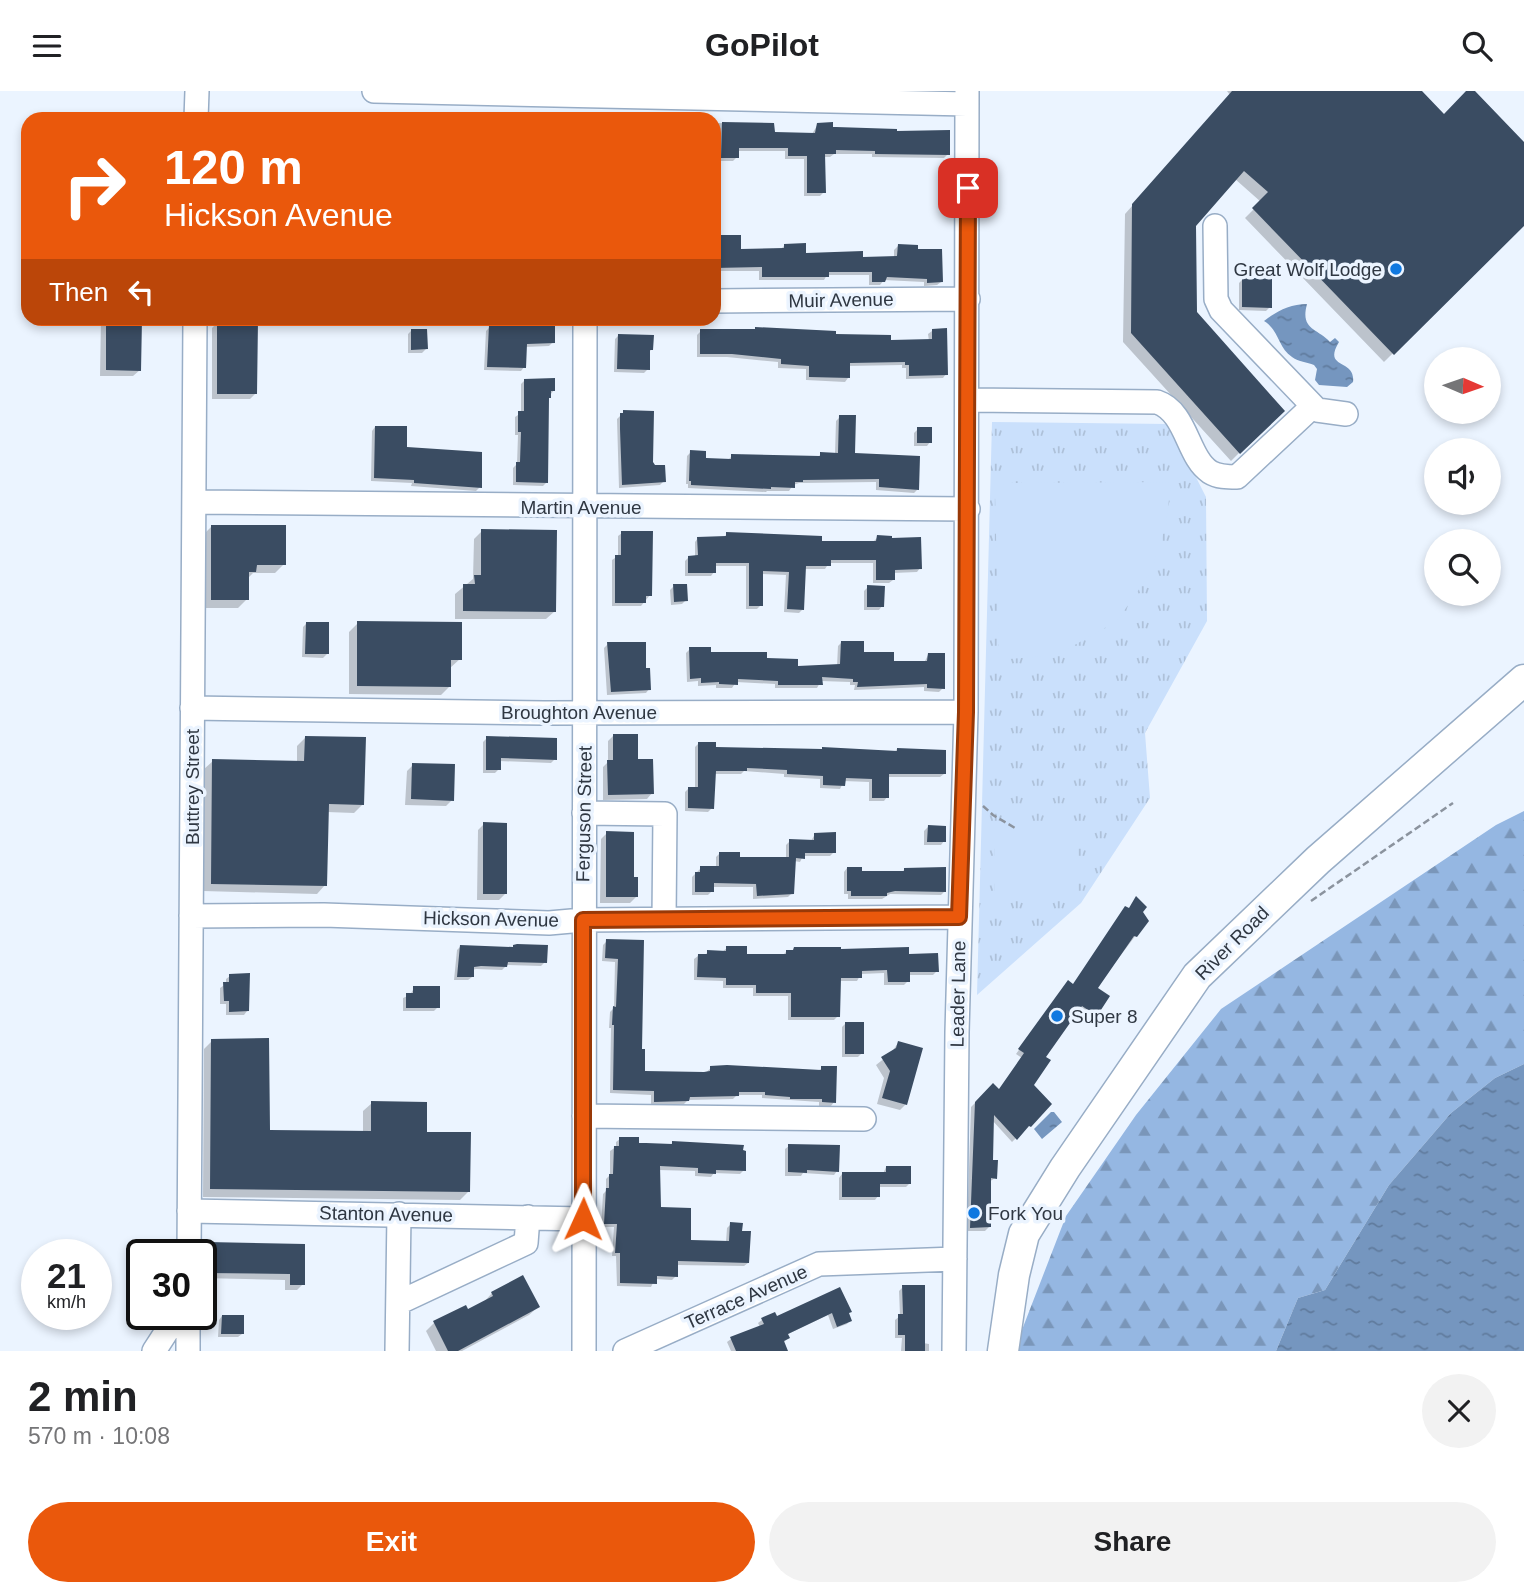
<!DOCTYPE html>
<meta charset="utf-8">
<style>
:root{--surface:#fff;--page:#f2f2f2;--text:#202124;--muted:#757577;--accent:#ea580c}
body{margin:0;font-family:Arial,sans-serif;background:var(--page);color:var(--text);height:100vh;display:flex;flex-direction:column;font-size:26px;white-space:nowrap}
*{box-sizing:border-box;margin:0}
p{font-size:23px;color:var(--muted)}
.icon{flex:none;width:38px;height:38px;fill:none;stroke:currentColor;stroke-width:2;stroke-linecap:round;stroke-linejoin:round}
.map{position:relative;height:1260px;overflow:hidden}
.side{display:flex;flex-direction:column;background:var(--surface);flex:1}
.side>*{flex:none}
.top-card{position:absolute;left:21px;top:21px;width:700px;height:214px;border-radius:21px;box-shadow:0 4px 10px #0003;background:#ea580c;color:#fff;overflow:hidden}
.needle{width:46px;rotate:92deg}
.buttons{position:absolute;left:1424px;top:256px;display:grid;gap:14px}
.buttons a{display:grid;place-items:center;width:77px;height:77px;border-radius:50%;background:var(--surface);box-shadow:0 4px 10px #0003;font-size:35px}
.speed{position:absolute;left:21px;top:1148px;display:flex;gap:14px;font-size:35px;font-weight:700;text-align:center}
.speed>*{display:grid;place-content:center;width:91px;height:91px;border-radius:50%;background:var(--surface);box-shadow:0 4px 10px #0003;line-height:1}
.speed small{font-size:18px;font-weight:400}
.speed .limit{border:4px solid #111;border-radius:10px;background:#fff;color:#111}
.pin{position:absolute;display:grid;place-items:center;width:60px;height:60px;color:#fff;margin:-30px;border-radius:14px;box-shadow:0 4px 10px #0006}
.me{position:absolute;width:77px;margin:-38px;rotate:1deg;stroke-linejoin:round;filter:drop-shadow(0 0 5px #0008)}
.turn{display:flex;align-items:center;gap:24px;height:147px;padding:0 28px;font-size:32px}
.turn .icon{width:91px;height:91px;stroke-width:2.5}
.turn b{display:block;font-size:49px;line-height:60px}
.then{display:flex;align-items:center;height:66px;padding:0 28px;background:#0003;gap:14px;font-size:26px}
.round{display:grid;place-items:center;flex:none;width:74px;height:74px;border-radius:37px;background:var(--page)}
.headline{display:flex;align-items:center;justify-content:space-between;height:119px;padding:0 28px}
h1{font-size:42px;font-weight:600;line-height:52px}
.cta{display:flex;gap:14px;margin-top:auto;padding:14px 28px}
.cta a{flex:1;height:80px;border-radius:42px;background:var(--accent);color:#fff;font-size:28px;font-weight:600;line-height:80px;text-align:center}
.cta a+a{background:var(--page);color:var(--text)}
header{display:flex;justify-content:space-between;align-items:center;height:91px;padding:0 28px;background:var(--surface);font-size:32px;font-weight:600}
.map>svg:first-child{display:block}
.forest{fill:url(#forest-firs)}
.park{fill:url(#park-tufts)}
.pitch{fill:#cae0fc}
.water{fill:url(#water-ripples)}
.shadow{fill:#0003}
.building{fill:#3a4c62}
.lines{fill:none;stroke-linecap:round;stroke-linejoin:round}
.minor-casing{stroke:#98adc6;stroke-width:26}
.major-casing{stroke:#98adc6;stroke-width:33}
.path{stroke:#8b939e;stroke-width:2.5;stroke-dasharray:7 3.5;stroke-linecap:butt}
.minor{stroke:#fff;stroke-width:23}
.major{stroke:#fff;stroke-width:30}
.route-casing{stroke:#983908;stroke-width:18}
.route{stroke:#ea580c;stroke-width:12}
.poi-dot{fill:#0f78e0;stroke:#ebf4ff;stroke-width:2.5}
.labels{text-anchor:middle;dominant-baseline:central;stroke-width:7;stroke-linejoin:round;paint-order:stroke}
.poi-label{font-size:19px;fill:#2f3742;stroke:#ebf4ff;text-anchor:start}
.street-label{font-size:19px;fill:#2f3742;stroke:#ebf4ff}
</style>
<header><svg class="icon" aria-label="menu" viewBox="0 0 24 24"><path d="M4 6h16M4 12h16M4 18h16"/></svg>GoPilot<svg class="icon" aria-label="search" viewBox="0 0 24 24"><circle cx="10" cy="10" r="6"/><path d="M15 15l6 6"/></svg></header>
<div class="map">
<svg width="1524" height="1260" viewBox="0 0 1524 1260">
<defs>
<pattern id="forest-firs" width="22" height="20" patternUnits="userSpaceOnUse" patternTransform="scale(1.75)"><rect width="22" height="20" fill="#95b7e2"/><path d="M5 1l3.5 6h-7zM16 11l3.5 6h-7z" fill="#7a96b9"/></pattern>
<pattern id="park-tufts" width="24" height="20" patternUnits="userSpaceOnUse" patternTransform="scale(1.75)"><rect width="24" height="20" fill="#cae0fc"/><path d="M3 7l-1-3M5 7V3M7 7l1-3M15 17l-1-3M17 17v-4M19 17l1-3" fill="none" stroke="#aec1d9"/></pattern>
<pattern id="water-ripples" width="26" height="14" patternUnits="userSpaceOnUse" patternTransform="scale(1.75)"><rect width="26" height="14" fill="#7596bf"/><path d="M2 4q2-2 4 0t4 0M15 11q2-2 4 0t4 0" fill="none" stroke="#607b9d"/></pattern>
</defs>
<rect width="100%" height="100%" fill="#ebf4ff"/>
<path class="forest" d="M1524,720V973L1495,987L1451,1022L1389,1094L1325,1199L1298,1207L1276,1260H1019L1020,1244L1066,1125L1136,1024L1221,918L1496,734Z"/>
<path class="park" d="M992,331L1169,333L1206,406L1207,530L1145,642L1150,707L1081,812L977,904Z"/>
<path class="pitch" d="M1171,391L1166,434L1151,481L1117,530L1057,564L999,569L995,401L1005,392Z
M995,737H1078V806H995Z"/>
<path class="water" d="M1307,213C1300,239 1317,237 1330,251L1335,247L1339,251C1322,279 1356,267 1353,291L1347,296L1319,294L1315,289L1317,278L1314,274C1307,271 1299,271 1292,266C1278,257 1279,239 1264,230C1277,220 1290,213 1307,213Z
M1524,973V1260H1276L1298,1207L1325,1199L1389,1094L1451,1022L1495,987Z
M1051,1021H1054L1062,1031L1042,1048L1034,1038Z"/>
<path class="shadow" d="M1227,0H1419L1444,25L1469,0H1472L1524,54V132L1384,271L1245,127L1261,111L1235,88L1194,134L1195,222L1282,319L1231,370L1123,251L1125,123L1230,4Z
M214,24H238V28H210Z
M714,32L772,33L774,43H812L818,33L948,63L944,67L872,66V63H834L830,66H824V101L820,105H804V68H785V60H737V66L733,70H718V61H714Z
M721,146L740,160L780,159L785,154L805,164L861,168L894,167V159L898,155L941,191L937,194L924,195V191L884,189L880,194H869V184H827L824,189H759V180H716L714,190V158H718V149Z
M1243,188L1270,216L1266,220L1239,219V192Z
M101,228H140V279L133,285H100Z
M218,231L256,302L250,308H212V237Z
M490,236L553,251L549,255L525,256L524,276L521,280L484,279L486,240Z
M411,240L426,258L422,262H408V243Z
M701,240L834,245L889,250H929L928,243L932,240L946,283L943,287L906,288V277H902V274L848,275V287L845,291L806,289V278L778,277V271L727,266H697V244Z
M618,245L652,258L648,262V278L644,282L614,281L615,248Z
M525,289L554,299L547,308V391L543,395L513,394V377L517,373L518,344H515V326L521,322V293Z
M624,321L651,371L664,390L660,394L619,397L617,328Z
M840,326L853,364L917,399L914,402L876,399V391L799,392L793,394L789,400H767L766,401L688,397V393H686L687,365L691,361L704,369L727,370L732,365L817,367L821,363H835L836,330Z
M375,336L405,358L480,396L476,400L411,395L412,392L371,390L372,340Z
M918,338L930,351L927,355H914V342Z
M212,435L284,473L275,482H253L247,488V508L238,517H203V444Z
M482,440L555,520L546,528H455V503L473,488L474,448Z
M622,442L650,504L641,515H612V469L618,465V445Z
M727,443L820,451L874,450L878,446L920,477L917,481L893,482V489L889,492H873V472H829L825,478H804L803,518L799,522L784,521L786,484L761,483V514L757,518H746V475H714V481L711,485H685V470L689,466H695V451L698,447H723Z
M674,495L686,509L682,513L671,514L670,499Z
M868,496L882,515L879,519H864V500Z
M307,532L327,563L323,567L302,566L303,536Z
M358,532L460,568L450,577V595L441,604L349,603V541Z
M842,551L862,563L892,572H924L928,564L943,597L939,601L924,600V596L854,599L855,594H850V591L821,590L817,597H775V593L736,591L732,597H716V594L698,595V590L687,591L686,562L690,558L765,569L796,577L837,575L838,555Z
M608,553L644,579L649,598L646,602L607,604L604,557Z
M613,645L636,670L652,702L647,708L603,709V676L608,671V650Z
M305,647L363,713L354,722L327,721L325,794L317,803L203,800L204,678L213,670L297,671V655Z
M487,647L555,668L551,672L499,670V678L495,682H483V651Z
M699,652L715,658L894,662L897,658L944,683L940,686H888L887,706L884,710H869V691L844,690L840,698L820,697V688L784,686V683L744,680L741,683H714L712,717L708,721L685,720V701L689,697H695V656Z
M413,674L452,709L446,715L405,714L407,680Z
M484,733L505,803L499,809H477L478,739Z
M928,736L944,750L941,754H924V740Z
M607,742L632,787L636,806L630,812H600L601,748Z
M815,743L834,761L830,765H803L800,771L794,770L792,802L788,806L753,808V796H712V800L708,804H692V786L701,777H716V766L720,762L739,767L786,768V754L790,750H811Z
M847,777L860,782H901L904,779L945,800L941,804L890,803L882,808H848V803H844V781Z
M1141,821L1136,844L1096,897V924L1092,927L1078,918L1043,966L1032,995L1050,1013L1012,1051L992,1029L991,1070L995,1087L989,1091V1136L985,1140H967L971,1016L993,994L999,1000L1022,967L1016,963L1065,895H1073Z
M607,850L642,851L640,960L643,981L704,983L711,977L818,980L822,977L834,1011L831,1015H819V1011L762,1007V1004H737L733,1008L688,1009L684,1013L651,1014V1004L610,1002L611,937H609L610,921L614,917L615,871L602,870L603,854Z
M461,855L545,871L541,875L507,874L502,879L476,878L472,879V886L468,889H454L457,859Z
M727,857L746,865H782L786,861L840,860L907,865L937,880L933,884H908V890L904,894H884V882L861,883L857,890H839L838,925L834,929H788V905H753V897H723V890L694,889V868L698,865H704L708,861H722Z
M230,885L247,920L244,924H226V913H220V897L226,893V888Z
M414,897L438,916L434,920H403V907L410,904Z
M846,932L862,962L858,966H842V936Z
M212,950L268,1040L363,1041V1020L372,1012L425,1043L468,1101L460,1109L203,1106L204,958Z
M898,952L906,1013L900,1019L877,1013L884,987L876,974L891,962Z
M620,1048L637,1053L670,1055L672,1052L744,1079L740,1083L714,1082L711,1086L695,1085V1080L658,1079L659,1118L689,1151H726L727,1137L731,1133L741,1142L748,1172L744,1175L677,1174L676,1185L672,1189L655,1188L651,1196L617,1195L616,1165H612L614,1136H601L603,1103L606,1100V1088L610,1084V1060L616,1056V1051Z
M789,1055L837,1080L834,1084L803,1082L801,1085H785V1058Z
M886,1076L909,1093L906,1096H878V1105L875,1109H839V1087L842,1083H883Z
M208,1153L304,1155L303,1193L297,1199H285V1189L201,1187V1159Z
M903,1196L923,1252L929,1253V1260H901L902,1247H895V1229L900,1225L899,1200Z
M839,1198L850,1229L847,1233L833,1238L828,1224L786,1244L788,1247L783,1252L782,1260H731L727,1251L731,1248L760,1236L758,1232L762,1229L776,1227Z
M492,1202L538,1216L529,1224L462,1260H436L426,1240L434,1232L465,1216L467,1220L484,1211Z
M222,1225L242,1243L238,1246H218L219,1229Z"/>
<path class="building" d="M1232,0H1422L1444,23L1466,0H1475L1524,51V135L1394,264L1252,117L1268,101L1244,80L1196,135L1197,221L1285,320L1240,363L1131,242L1132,113Z
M722,31L774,32L775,41L815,42L817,32L833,31V36H836L897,38V40L950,39V64L875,63V60L836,59V63H825L826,102H807V65H788V57H739V67H721Z
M721,144H741V158L784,157V153L806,152V162L863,160V166L897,165L898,153L918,154V158H942L943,191L927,192V188L887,186L885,191H872V181H829V186H762V176L714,177V156H721Z
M1242,187H1272V217L1242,216Z
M106,228H142L141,280L106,279Z
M217,229H258L257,303H217Z
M489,234H555V252L527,253L526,277L487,276Z
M755,236L836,240V243L891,244V249L932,248V238L947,237L948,284L909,285V274H905V271L850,272V287L809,286V275L781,273V268L732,263H700V238H755Z
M411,238H427L428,258L411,259Z
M618,243L654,244L653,259H650V279L617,278Z
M555,287V300H551V307H549L548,392L516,391V371H520L521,341H518V320H524V288Z
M623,319L654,320L653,371L655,374H665L666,391L622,394L620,338V322H623Z
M839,324H856L855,362L920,365L919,399L879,396V388L803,389V391H795V397L771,396V398L691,394V390H689L690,359L706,360V367L731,368V363L820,365V361L838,362Z
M375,335H407V356L482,361V397L414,392V389L374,387Z
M917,336H932V352H917Z
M211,434H286V474H257L256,481H249V509H211Z
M481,438L557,439L556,521L463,520V493H475L474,484H481Z
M621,440H653L652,505H646V512H615V464H621Z
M726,441L822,445V450H876L877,444L892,445V447L921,446L922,478L895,479V489H876V469H831V475H806L804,519L787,518L789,481L763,480V515H749V472H716V482H688V465L698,464L697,446L726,445Z
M673,493H687L688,510L674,511Z
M867,494L885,495L884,516H867Z
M357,530L462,531V569H451V596L357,595Z
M306,531H329V563H305Z
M841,550H864V561H894V570H927L928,562H945V598L927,597V593L857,596L858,591H853V588L822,586L823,594H778V590L738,588V594L719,593V591L701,592V587L690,588L689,556H711V561H767V567L798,568V575L840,573Z
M607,551H646V577H650L651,599L611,601Z
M613,643H638V668H653L654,703L608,704L607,669H613Z
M305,645L366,646L364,714L329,713L327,795L211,793L212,668L304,670Z
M486,645L557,647V669L501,667V679H486Z
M698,651H716V656L822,658V656L897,660V657L946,659V683H889V707H872V688L846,687L845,695L823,694V685L787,683V679L747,677V680H716L714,718L688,717V696H698Z
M412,672L455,673L454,710L411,708Z
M483,731L507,732V803H483Z
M928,734L946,735V751H927Z
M606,740L634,741V786H638V806H606Z
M836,741V762H805V768L796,767L794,803L757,805L756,793L714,792V801H695V781H700V775H719V761H740V766H789V748L814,749V742Z
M847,776H862V780H904V777L946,776V801L895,800L887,802V805H851V800H847Z
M1136,805L1147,816L1143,821L1149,830L1137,846L1134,845L1098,897L1110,905L1097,925L1082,915L1046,966L1051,969L1034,994L1052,1013L1031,1036L1029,1035L1017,1049L994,1024L993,1069H998L997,1088L991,1087V1136L970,1137L975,1011L993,992L999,998L1024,962L1018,958L1068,889L1073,893L1125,815L1129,817Z
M606,848L644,849L642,958H645V980L704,981L710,980V975L727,974L821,979V975H837L836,1012L822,1011V1008H790V1006L765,1004V1001H739V1005L693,1006H690L689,1010L654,1011V1000L613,999L614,934H612L613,915L616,916L618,868L605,867Z
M517,853L548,854L547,872L508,871L507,876L481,875L474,876V886H457L460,854L513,856V854Z
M726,855H747V863H786V859H793L794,856H841V858L909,856V863L938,862L939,881H910V891H888L887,879L862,880V887H841L840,926H791V902H756V894H726V887L697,886L698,863H707V859L726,860Z
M250,882L249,920L229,921V910H224L223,891H229V883Z
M413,895H440V917H406V902H413Z
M845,931H864V963H845Z
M269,947L270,1039L371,1040V1010L427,1011V1041H471L470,1101L210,1098L211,948Z
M898,950L923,957L907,1014L882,1007L890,980L881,966L896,957Z
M619,1046H639V1052H646L672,1053V1050L744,1054L743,1059L746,1060V1080L716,1079V1083L698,1082V1077L660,1075L661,1116L691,1117V1149L729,1150L730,1131L743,1132L742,1140H751L749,1172L678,1170V1186L657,1185V1193L620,1192V1162H615L617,1133H604L606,1097H609V1083H613L614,1055H619Z
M788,1053L840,1054L839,1081L807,1079V1082L788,1081Z
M886,1075H911V1093H880V1106H842V1081H886Z
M207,1151L305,1153V1194H290V1183L206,1182Z
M523,1184L540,1216L458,1260H448L433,1230L466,1214L468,1218L493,1205L491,1201Z
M902,1194H925V1260H905V1244H898V1223H903Z
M840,1196L852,1221L849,1222L852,1230L837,1236L832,1222L788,1243L790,1247L784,1250L788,1260H736L730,1246L764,1233L761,1227L775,1221L777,1225Z
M222,1224H244V1243H221Z"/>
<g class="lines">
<defs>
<path id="minor" d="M374,0L967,13
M196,28L197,0
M1215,135L1216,208L1221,219L1317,319L1346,323
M714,210L968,208
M968,309L1157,311C1187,321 1187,366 1210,381C1218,386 1227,386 1237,386L1313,315
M194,411L968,418
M192,617L544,622L966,621
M584,722L665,723L664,828
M191,825L324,824L549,832L583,829L959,826
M584,1025L864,1028
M189,1120L583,1128
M189,1164L195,228
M398,1212L526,1152L528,1126
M154,1260L178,1223
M188,1260V1223
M397,1260L399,1123
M584,1260L585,228
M625,1260L819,1173L955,1168
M954,1260L957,941L966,621L967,0"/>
<path id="major" d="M1003,1260L1014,1184L1024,1143L1065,1077L1197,885L1318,769L1524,589"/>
</defs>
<use href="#minor" class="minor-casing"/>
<use href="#major" class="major-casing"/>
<path class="path" d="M983,715L993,724L1015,737
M1311,810L1453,712"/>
<use href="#minor" class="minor"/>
<use href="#major" class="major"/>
</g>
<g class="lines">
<defs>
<path id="route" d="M583,1128V829L959,826L966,621L968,97"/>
</defs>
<use href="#route" class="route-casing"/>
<use href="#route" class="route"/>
</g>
<g class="poi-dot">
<circle cx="1396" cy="178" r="7"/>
<circle cx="1057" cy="925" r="7"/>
<circle cx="974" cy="1122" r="7"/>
</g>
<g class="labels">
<g class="poi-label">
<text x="1382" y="178" text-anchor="end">Great Wolf Lodge</text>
<text x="1071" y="925">Super 8</text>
<text x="988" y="1122">Fork You</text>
</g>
<g class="street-label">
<text transform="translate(841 209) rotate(-1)">Muir Avenue</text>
<text x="581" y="416">Martin Avenue</text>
<text x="579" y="621">Broughton Avenue</text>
<text transform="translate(192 696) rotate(-90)">Buttrey Street</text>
<text transform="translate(584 723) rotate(-89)">Ferguson Street</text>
<text transform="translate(491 828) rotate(1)">Hickson Avenue</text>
<text transform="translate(1232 852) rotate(-45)">River Road</text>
<text transform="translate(958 903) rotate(-89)">Leader Lane</text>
<text transform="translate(386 1123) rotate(1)">Stanton Avenue</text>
<text transform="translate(746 1206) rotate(-24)">Terrace Avenue</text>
</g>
</g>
</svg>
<div class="buttons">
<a><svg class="needle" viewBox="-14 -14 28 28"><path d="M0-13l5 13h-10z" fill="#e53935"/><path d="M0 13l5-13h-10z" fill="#757577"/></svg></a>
<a><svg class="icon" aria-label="sound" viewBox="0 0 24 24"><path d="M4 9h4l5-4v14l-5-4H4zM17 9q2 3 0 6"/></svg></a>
<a><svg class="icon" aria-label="search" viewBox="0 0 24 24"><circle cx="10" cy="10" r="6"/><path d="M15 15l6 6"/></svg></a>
</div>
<div class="speed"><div>21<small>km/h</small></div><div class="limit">30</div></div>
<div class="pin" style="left:968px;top:97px;background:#d93025"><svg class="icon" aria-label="arrive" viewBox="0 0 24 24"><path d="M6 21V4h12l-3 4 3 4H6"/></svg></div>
<svg class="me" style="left:583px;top:1128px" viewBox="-20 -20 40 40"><path d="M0-17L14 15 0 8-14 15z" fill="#ea580c" stroke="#fff" stroke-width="4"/></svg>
<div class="top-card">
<div class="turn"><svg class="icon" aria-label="right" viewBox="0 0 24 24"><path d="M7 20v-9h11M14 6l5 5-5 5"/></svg><div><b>120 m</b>Hickson Avenue</div></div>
<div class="then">Then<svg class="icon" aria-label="left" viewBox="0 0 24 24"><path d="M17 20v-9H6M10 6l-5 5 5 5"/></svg></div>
</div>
</div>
<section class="side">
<div class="headline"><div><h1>2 min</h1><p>570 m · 10:08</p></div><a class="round"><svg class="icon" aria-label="close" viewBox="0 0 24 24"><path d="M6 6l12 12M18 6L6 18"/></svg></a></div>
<div class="cta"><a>Exit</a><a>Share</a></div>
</section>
